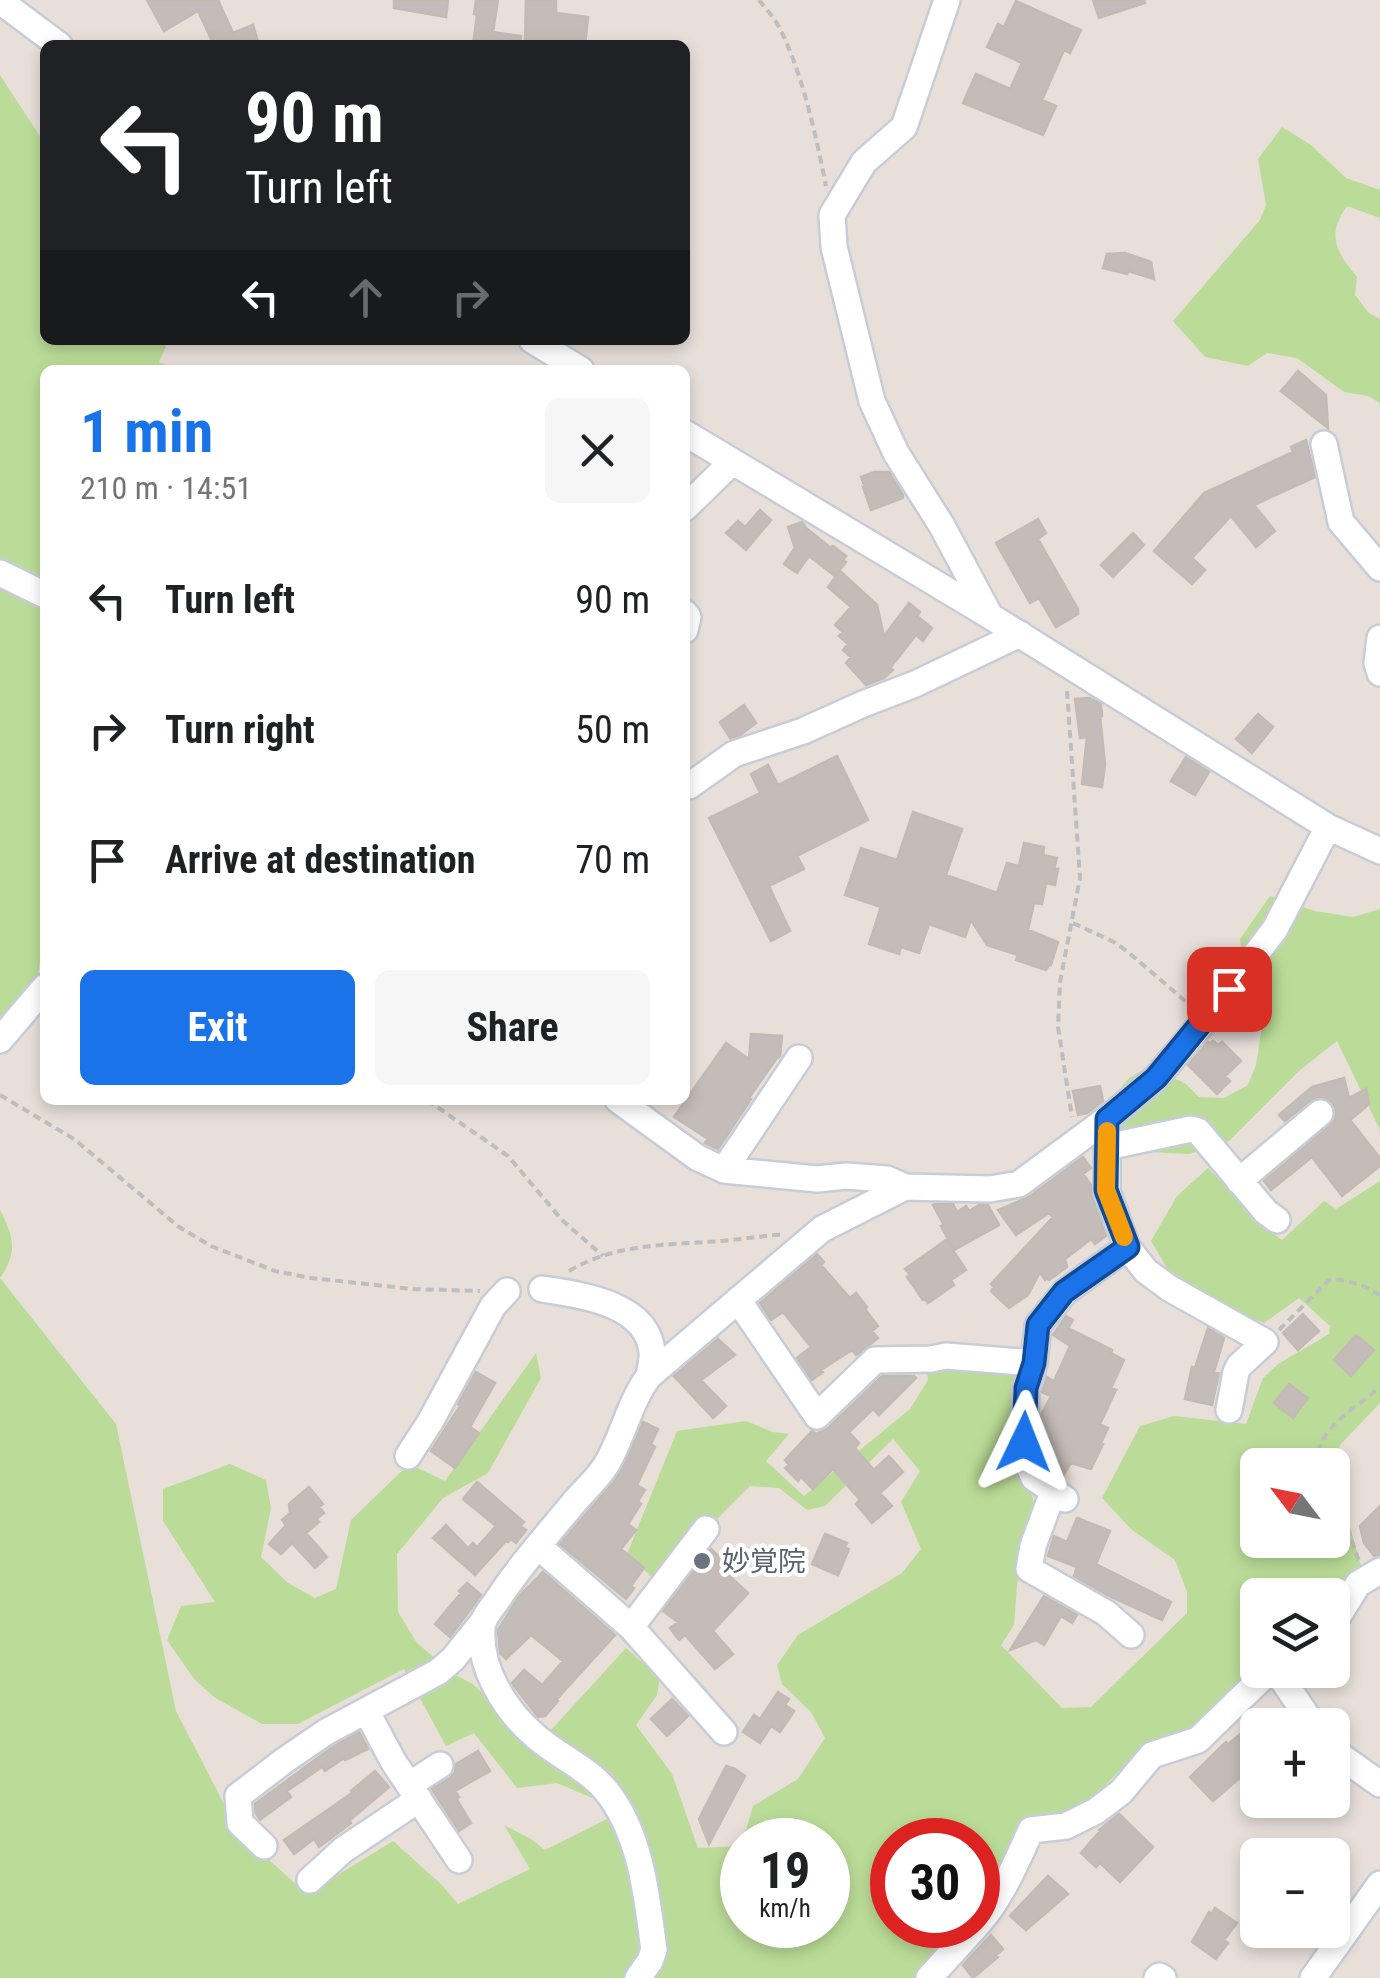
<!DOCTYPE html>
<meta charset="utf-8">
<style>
:root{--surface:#fff;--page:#f6f6f6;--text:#202124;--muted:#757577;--accent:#1a73e8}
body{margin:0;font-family:"Roboto Condensed","Noto Sans JP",sans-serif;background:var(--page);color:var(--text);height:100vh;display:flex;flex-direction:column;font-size:38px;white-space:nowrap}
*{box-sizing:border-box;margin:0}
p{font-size:32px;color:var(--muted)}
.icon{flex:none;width:55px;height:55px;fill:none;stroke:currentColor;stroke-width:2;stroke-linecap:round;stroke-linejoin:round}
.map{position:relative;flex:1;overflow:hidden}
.sheet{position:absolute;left:40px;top:365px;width:650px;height:740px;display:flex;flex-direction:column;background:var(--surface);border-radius:15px;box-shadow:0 5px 15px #0003}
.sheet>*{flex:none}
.guide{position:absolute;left:40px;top:40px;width:650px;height:305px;border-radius:15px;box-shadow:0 5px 15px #0003;background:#202124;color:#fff;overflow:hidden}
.needle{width:65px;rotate:302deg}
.buttons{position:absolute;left:1240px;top:1448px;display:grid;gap:20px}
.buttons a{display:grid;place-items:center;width:110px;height:110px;border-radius:15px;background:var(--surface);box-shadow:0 5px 15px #0003;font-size:50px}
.speed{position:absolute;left:720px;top:1818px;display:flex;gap:20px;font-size:50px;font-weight:700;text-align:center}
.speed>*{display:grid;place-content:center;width:130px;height:130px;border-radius:50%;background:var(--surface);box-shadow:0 5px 15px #0003;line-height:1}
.speed small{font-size:25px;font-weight:400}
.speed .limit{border:15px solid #d22;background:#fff;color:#111}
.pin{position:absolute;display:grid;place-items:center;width:85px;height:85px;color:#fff;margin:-42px;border-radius:20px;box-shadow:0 5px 15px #0006}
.me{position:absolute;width:110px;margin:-55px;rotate:2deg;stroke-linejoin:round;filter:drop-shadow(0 0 8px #0008)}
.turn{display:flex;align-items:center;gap:35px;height:210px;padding:0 40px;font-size:45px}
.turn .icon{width:130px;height:130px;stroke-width:2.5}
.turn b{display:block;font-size:70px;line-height:85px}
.lanes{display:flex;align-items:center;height:95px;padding:0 40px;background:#0003;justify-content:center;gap:50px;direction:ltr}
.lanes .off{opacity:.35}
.round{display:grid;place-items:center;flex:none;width:105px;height:105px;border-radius:15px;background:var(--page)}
.summary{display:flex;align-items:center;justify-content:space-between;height:170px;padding:0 40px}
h1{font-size:60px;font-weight:700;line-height:75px;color:var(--accent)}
.primary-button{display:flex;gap:20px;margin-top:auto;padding:20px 40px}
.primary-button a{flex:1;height:115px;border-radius:15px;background:var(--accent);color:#fff;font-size:40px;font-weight:700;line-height:115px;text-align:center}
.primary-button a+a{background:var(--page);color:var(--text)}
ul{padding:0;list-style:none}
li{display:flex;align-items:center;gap:30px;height:130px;padding:0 40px}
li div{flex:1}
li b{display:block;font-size:38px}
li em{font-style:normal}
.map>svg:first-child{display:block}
.green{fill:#bbdc98;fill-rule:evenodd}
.building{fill:#c4bcb9;stroke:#c3bbb3;stroke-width:2.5}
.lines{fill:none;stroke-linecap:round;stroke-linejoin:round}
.minor-casing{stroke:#c7cdd8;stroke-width:30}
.path{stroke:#bebebe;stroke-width:4;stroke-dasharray:8 5;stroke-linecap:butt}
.minor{stroke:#fff;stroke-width:25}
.route-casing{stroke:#114b97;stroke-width:25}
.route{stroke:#1a73e8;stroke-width:18}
.slow{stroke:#f59e0b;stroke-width:18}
.worship-dot{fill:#6b7280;stroke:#fff;stroke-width:4}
.labels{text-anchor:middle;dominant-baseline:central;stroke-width:8;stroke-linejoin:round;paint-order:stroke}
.worship-label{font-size:28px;fill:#5b616d;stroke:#fff;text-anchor:start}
</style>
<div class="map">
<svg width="1380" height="1978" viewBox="0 0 1380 1978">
<rect width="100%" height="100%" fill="#e8dfd9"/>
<path class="green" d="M0,75L45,144V340H169L159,362L181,370H45V929L38,975L0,1017Z
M1282,127L1311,145L1346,178L1380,190V218L1347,206C1326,236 1336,251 1357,277L1355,295L1369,313L1380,319V403L1368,396L1344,392L1297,358L1267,353L1248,366L1205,357L1173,321L1260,220L1266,205L1258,159Z
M1270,896L1315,911L1353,917L1380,909V1130L1337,1041L1299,1071L1229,1141L1189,1154L1147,1152L1119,1130C1116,1092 1114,1083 1151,1066L1186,1084L1199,1097L1224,1098L1248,1085L1256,1065L1263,1020L1248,993L1240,939Z
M1208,1168L1264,1227L1282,1240L1324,1201L1336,1209L1380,1181V1403L1340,1445L1334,1470L1362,1569L1333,1606L1332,1595H1258V1670H1260L1182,1737L1142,1747L1094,1797L1058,1814L1035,1820L978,1900V1840H892V1925H958L916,1978H0V1210C14,1237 18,1252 0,1278L116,1424L176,1711L239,1833L307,1894L393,1841L442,1885L458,1904L530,1869L504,1825L531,1839L545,1850L607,1819L597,1800L557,1783L517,1788L474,1733L446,1746L404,1669L298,1724H262L214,1697L194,1679L167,1640L181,1606L215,1602L163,1521V1489L230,1464L266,1480L271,1508L261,1557L288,1583L315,1598L336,1589L351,1520L409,1464L445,1481L536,1353L541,1378L488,1473L443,1498L397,1554L398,1612L417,1643L455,1675L473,1684L513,1723L552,1729L626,1648L660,1678L657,1695L636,1725L672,1774L698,1848L741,1846L742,1842V1925H828V1840H743L753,1806L798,1779L825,1738L811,1712L782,1684L777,1665L798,1635L902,1573L921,1549L901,1502L920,1471L893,1439L825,1506L807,1510L779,1488L750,1486L715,1521L653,1578L627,1554L677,1431L746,1421L773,1432L789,1434L766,1461L804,1496L910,1409L928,1380L925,1346L1016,1348L1018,1389L1012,1438L1034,1502L1017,1585L1014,1625L1001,1645L1062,1708L1091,1707L1187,1613V1592L1175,1560L1132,1530L1102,1498L1140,1426L1174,1416L1246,1424L1263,1378L1278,1364L1329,1334L1330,1326L1299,1298L1264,1323L1196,1296L1170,1273L1151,1241L1177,1196ZM1258,1465H1332V1540H1258Z"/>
<path class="building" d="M147,0H218L233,33L253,25L259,45H205L212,41L198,11L164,31Z
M394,0H448L446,17L394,8Z
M476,0H498L493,32L521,36L520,45H473L477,15L474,14Z
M526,0H556V13L588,17L585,45H525Z
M1093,0H1144L1145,3L1099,18Z
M1016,1L1081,30L1070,53L1064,50L1042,100L1056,106L1043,135L963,103L976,74L1010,89L1022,63L987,47L998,24L1004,27Z
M1125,253L1151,262L1154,279L1128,271L1127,274L1103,268L1107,254Z
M1298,371L1326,395L1328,428L1281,391Z
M1306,440L1315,477L1254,505L1275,531L1256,547L1231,516L1192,558L1205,570L1192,584L1154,551L1204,493L1293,452L1291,447Z
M874,472H889L903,495V498L871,510L863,487H865L861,477Z
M760,510L771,520L746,550L726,533L738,521L745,527Z
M1038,519L1046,533L1038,539L1078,609V614L1056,627L1039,598L1030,603L996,543Z
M802,522L806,528L831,548L833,546L846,556L843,560L846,562L835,576L809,556L797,573L784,564L795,548L788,527Z
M1133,533L1144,545L1113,577L1101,565Z
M840,571L877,605L884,636L909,603L920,612L917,616L932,628L923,641L916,635L890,668L893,670L884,678L866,685L846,663L851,657L843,650L848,644L839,636L843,632L835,625L851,607L828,587Z
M1090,698L1101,704L1102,716H1100L1105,764L1102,787L1082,784L1087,737L1080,738L1075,699Z
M744,705L756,723L740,735L730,738L720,722Z
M1258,714L1273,727L1252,753L1236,739Z
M837,756L868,820L797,856L804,869L769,886L790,931L771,941L709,818L760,793L751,774L768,765L778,785Z
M1186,757L1209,772L1195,795L1171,781Z
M913,812L962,829L946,875L997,893L1007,863L1019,866L1024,843L1044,847L1043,855L1057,858L1054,869H1058L1055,885L1046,883L1042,904L1034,903L1028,930L1058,942L1051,965H1049L1046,970L1016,960L1018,955L987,945L971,920L965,937L929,924L919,953L901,947L899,954L869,944L881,907L845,895L861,848L897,860Z
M751,1034L782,1036L780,1056L776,1059L749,1098L751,1099L718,1149L705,1143L708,1139L674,1117L726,1043L749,1059Z
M1213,1041L1218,1045L1222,1042L1241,1061L1225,1076L1230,1081L1217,1094L1188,1065L1208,1042L1211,1044Z
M1344,1078L1349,1098L1366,1089L1369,1104L1350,1120L1380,1158V1166L1342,1196L1312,1157L1271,1190L1264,1181L1330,1125L1335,1119L1336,1111L1332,1102L1318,1097L1310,1101L1285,1121L1279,1115L1312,1087Z
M1100,1086L1103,1101L1087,1113L1078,1115L1073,1091Z
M1083,1157L1091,1168L1083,1174L1091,1185L1092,1196L1106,1236L1095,1244L1091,1239L1065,1259L1067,1267L1049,1280L1047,1278L1045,1280L1040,1272L1028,1295L1009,1308L991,1291L994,1287L991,1284L1053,1217L1049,1213L1016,1235L998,1210L1029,1197Z
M935,1204H953L957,1212L966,1206L969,1211L979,1205H988L999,1225L954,1250L941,1226L944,1225L933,1205Z
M946,1240L966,1270L951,1280L954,1285L928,1303L925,1299L923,1300L907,1277L910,1275L905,1269Z
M817,1254L824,1262L821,1265L850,1298L856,1293L867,1307L865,1309L878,1326L872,1331L878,1338L858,1354L856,1355L852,1350L821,1370L823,1372L812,1380L797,1358L811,1347L783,1312L771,1320L760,1303Z
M1303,1314L1319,1331L1298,1350L1283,1333Z
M1066,1316L1073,1320L1068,1328L1112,1350L1111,1353L1124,1360L1111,1388L1116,1390L1100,1424L1108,1428L1101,1443L1103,1444L1091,1469L1071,1463L1062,1477L1047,1467L1040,1442L1041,1415L1051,1396L1042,1392L1047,1377L1054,1381L1070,1346L1053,1335Z
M1208,1328L1224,1338L1214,1372L1219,1373L1212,1405L1185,1399L1192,1367L1195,1368Z
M1356,1335L1374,1350L1351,1376L1334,1360Z
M718,1339L735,1355L701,1380L726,1406L713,1418L674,1376Z
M476,1372L495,1383L470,1427L479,1433L455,1468L431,1451L460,1406L458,1404Z
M882,1376H914L916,1378L879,1415L873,1409L849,1432L859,1443L855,1448L874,1470L889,1456L903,1472L880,1493L892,1506L872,1523L856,1504L860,1500L833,1469L813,1489L801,1477L798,1481L785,1468L789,1465L785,1460L812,1431L816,1434L828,1428Z
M1289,1384L1308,1398L1293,1418L1274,1403Z
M643,1422L658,1429L651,1444L655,1447L637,1485L645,1490L638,1501L641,1504L628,1524L636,1530L621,1549L644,1568L631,1586L634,1588L626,1599L560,1544L616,1479Z
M477,1482L524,1522L520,1526L526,1530L516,1543L511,1539L508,1542L506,1541L475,1575L433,1538L446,1525L468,1548L473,1543L477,1547L496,1526L463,1499Z
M309,1487L323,1504L319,1507L324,1513L316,1519L319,1522L306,1533L327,1557L315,1568L292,1543L281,1554L269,1544L286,1525L282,1520L290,1513L289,1504Z
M1380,1506V1555L1374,1556L1364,1543L1360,1526Z
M1077,1518L1110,1531L1096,1564L1171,1602L1162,1620L1109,1596L1074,1576L1077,1567L1048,1556L1054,1536L1067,1542Z
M825,1534L847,1543L845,1547L849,1549L838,1575L812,1564Z
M711,1549L729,1566L724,1571L748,1593L713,1631L733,1654L715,1669L685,1635L679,1640L670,1628L678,1622L663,1611Z
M543,1572L615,1635L556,1700L558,1701L545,1716L538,1717L512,1683L524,1670L542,1685L563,1661L531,1635L506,1659L500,1653L498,1630L519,1596Z
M467,1583L481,1595L450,1637L435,1624L461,1593L459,1591Z
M1044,1596L1077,1615L1072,1623L1061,1616L1044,1645L1036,1640L1010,1650Z
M778,1692L789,1699L785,1705L794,1711L780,1732L771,1726L760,1743L743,1732L754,1715L760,1719Z
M672,1699L688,1716L667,1736L651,1719Z
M1258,1720V1762L1213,1801L1190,1777L1226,1742L1228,1744Z
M359,1732L368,1749L345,1760L344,1758L325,1771L322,1767L287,1791L291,1797L260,1820L256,1813L255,1804L334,1746Z
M478,1751L490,1771L455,1791L459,1797L456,1798L471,1823L459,1831L432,1789L450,1778L455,1772L456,1764Z
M726,1766L735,1769L745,1776L709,1844L699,1819Z
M375,1771L389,1787L350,1820L351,1823L319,1847L314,1839L294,1854L284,1840L352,1793L351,1791Z
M1119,1814L1153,1847L1120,1882L1100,1863L1096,1867L1081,1853L1100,1831L1099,1830Z
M1048,1876L1068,1894L1026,1930L1010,1916Z
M1215,1908L1237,1923L1224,1940L1228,1943L1216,1959L1192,1942L1209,1912L1211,1914Z
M991,1935L1003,1949L996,1955L998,1957L973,1978L963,1965Z"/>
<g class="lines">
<defs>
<path id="minor" d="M947,0L904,127L864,162L832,215L834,247L872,401L896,453L942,526L990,616
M0,1L59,45
M532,340L581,370
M685,433L990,616L1328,827L1380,851
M1324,444L1341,522L1380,568
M685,508L732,462
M0,573L45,595
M685,613L688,617L685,630
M1380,638L1377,663L1380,673
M689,786L734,754L803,731L863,704L915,684L1020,634
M0,1040L45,987
M618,1100L698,1158L724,1170L817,1179L846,1176L887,1179L905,1187L990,1189L1019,1184L1107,1119L1156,1078L1206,1019L1275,929L1328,827
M1107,1119V1191L1127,1247L1146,1271L1169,1288L1265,1342L1239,1366L1236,1372L1229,1410
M1107,1147L1191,1129L1198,1131L1266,1212L1277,1220
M724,1170L799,1058
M1239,1181L1320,1113
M542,1289C580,1295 648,1303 652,1352C653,1360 650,1369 649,1376
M738,1300L817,1416L875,1360L931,1359L946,1356L1034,1363
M408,1456L430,1422L493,1306L507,1291
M1053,1492L1033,1546L1029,1569L1106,1613L1131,1635
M1065,1499L1034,1478L1027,1462L1024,1443L1026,1389L1034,1363L1038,1325L1065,1292L1127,1247
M538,1546L631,1627L724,1732
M1332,1626L1358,1584L1380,1571
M631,1627L706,1529
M1276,1670L1313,1725
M367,1712L393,1761L459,1860
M1332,1750L1380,1784
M409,1785L440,1765
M264,1846L240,1823L238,1796L285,1760L326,1732L438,1672L453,1659L481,1624
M310,1880L343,1850L419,1799
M978,1924C1002,1897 1016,1863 1031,1830L1066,1826L1096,1811L1121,1792L1152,1755L1198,1740L1270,1670
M638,1978L650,1961L654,1950C647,1899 642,1841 611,1797C592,1769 558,1757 534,1735C505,1710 479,1668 482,1629C482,1619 490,1610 496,1602C519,1566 549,1533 576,1500C586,1489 598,1478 606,1465C623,1437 629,1403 649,1376L822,1229L905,1187
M929,1978L977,1925
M1157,1978L1159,1976L1163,1978
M1313,1978L1380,1884"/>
</defs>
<use href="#minor" class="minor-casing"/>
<path class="path" d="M759,0C765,8 773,16 778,25C802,70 816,136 826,186
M1067,691L1080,878L1060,982L1058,1027L1072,1117
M1073,923L1114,942L1128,952L1191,1006
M0,1095L74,1139L179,1227L211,1246L275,1271L311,1278L412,1289L480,1291
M427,1100L508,1156L562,1220L603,1256
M569,1271C616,1243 669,1245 722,1241C743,1239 763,1236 784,1234
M1279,1330L1329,1280C1346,1278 1365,1286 1380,1295
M1316,1465C1318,1426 1354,1410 1380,1387
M1332,1507L1346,1525L1359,1561"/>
<use href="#minor" class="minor"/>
</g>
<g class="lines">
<defs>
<path id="route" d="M1024,1442L1026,1388L1034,1363L1038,1325L1064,1292L1128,1247L1106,1190L1107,1119L1156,1078L1229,989"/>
</defs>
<use href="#route" class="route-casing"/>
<use href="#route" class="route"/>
<path class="slow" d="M1107,1131L1106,1190L1124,1237"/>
</g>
<circle class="worship-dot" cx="702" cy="1561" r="10"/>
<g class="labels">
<g class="worship-label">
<text x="722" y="1561">妙覚院</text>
</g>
</g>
</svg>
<div class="buttons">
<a><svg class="needle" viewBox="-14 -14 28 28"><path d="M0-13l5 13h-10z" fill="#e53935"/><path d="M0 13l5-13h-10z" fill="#757577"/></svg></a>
<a><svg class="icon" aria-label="layers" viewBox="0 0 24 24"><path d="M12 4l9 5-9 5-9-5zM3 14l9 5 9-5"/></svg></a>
<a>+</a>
<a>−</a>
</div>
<div class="speed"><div>19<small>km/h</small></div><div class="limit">30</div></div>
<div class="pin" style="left:1229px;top:989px;background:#d93025"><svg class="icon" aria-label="arrive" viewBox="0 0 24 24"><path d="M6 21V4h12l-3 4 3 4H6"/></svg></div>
<svg class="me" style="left:1024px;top:1442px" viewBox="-20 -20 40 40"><path d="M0-17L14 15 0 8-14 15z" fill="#1a73e8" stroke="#fff" stroke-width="4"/></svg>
<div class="guide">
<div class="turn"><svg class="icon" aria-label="left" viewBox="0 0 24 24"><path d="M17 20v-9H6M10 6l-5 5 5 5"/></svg><div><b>90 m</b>Turn left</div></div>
<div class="lanes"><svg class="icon" aria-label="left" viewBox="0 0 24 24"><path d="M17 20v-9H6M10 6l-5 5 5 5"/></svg><svg class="icon off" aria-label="ahead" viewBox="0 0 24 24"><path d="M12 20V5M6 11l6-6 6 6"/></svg><svg class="icon off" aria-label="right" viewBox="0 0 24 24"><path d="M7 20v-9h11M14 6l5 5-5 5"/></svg></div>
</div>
<section class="sheet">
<div class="summary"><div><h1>1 min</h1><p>210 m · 14:51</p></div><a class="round"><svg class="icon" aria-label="close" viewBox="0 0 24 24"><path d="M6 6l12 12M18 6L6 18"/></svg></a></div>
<ul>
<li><svg class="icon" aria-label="left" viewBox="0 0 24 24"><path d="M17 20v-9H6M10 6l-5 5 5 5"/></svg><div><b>Turn left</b></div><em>90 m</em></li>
<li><svg class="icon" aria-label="right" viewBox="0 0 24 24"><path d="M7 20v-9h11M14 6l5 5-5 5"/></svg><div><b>Turn right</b></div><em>50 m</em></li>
<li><svg class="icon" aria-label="arrive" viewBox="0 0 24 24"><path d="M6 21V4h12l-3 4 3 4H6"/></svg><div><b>Arrive at destination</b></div><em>70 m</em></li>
</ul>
<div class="primary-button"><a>Exit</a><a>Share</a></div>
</section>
</div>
